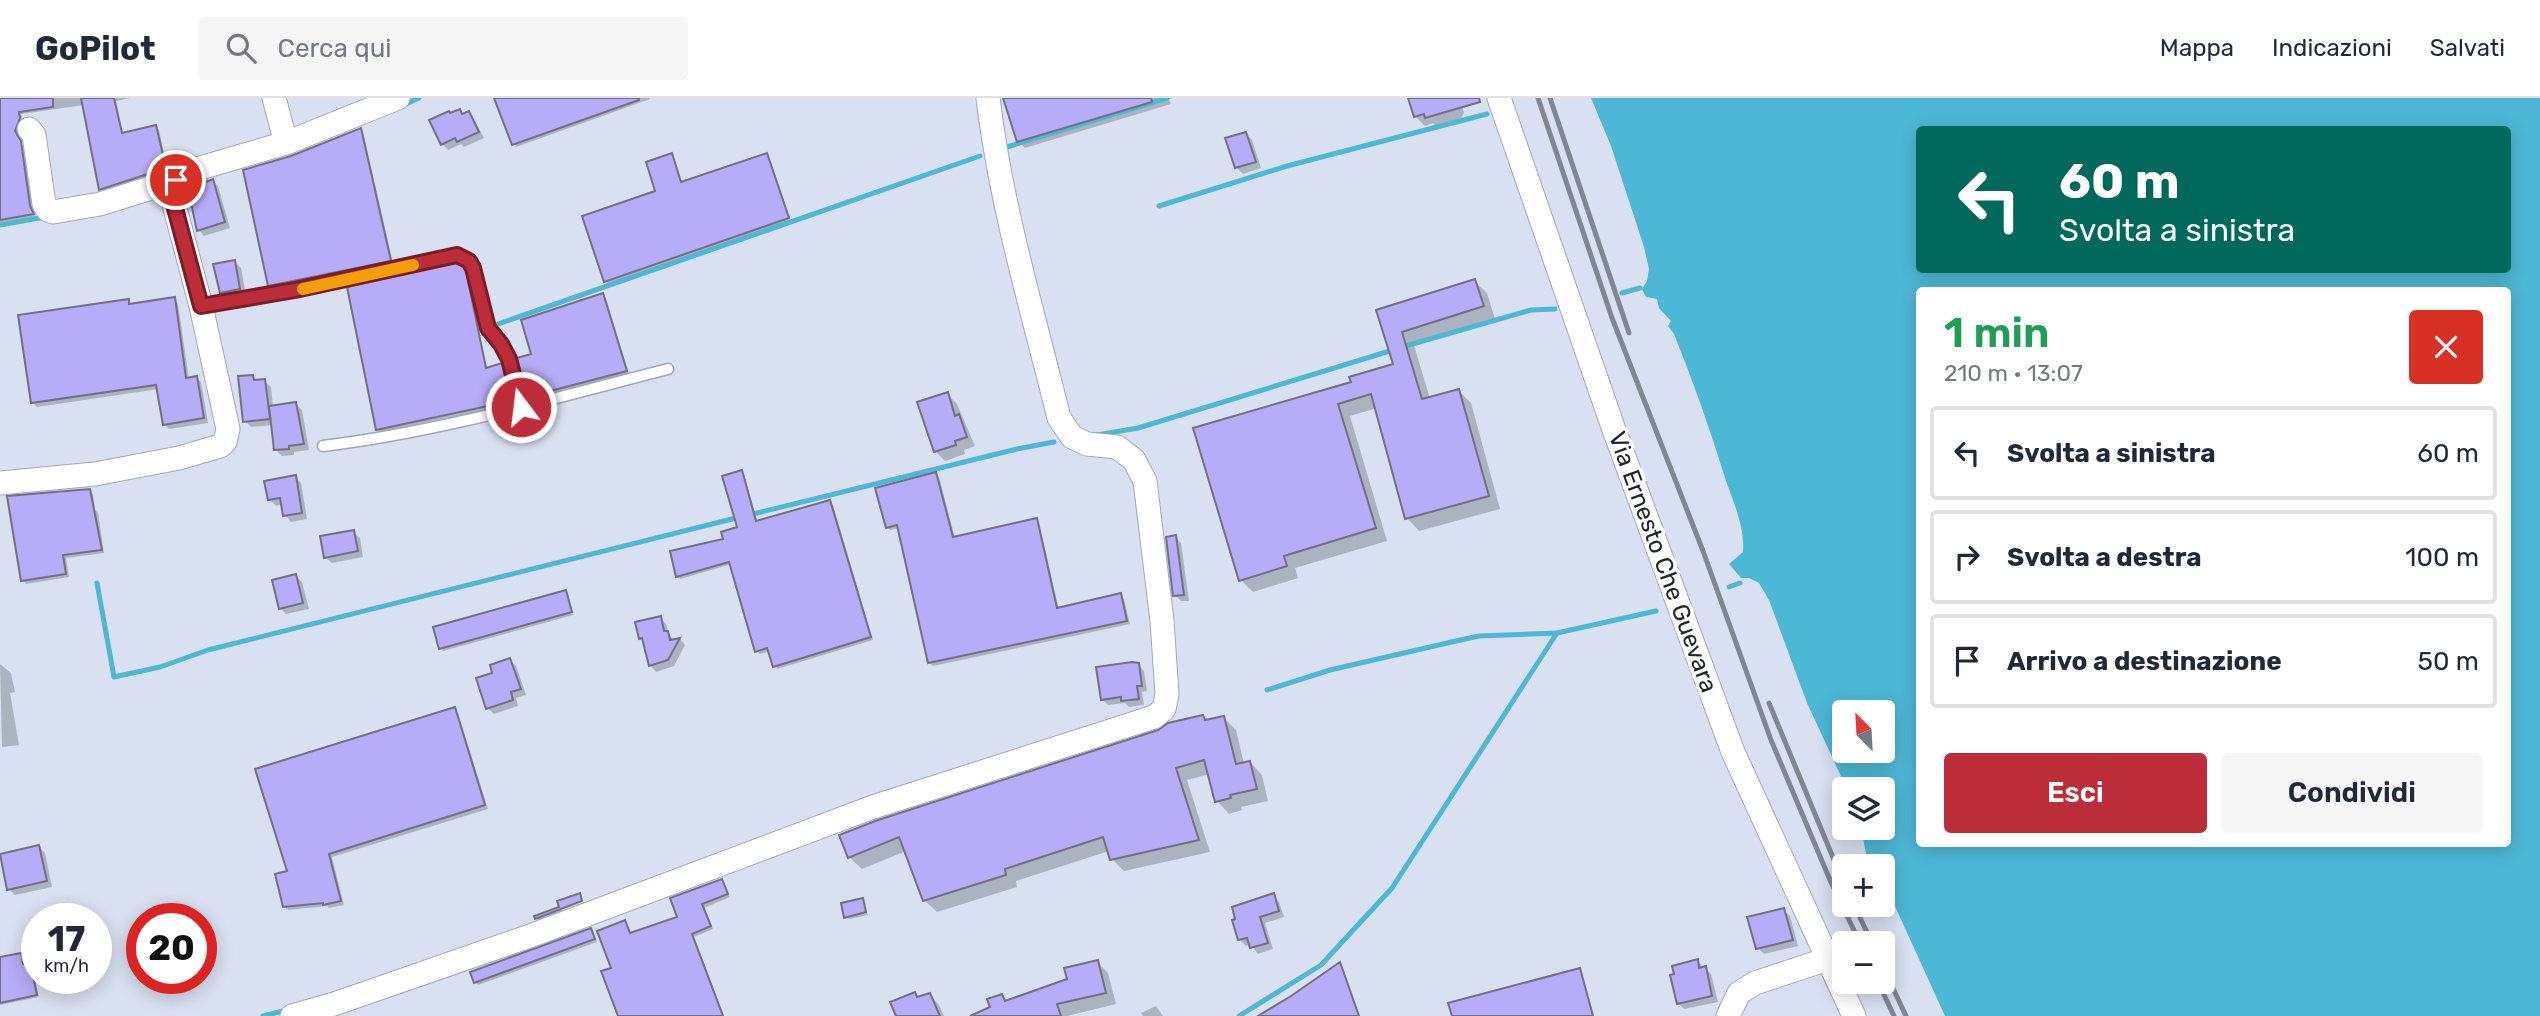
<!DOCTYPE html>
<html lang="it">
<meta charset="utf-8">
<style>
:root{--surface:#fff;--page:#f6f6f7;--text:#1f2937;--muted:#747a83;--line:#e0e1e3;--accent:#bd2d39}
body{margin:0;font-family:Rubik,sans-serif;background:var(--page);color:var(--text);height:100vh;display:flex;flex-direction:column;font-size:26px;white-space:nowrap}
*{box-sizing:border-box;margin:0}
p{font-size:23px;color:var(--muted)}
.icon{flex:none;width:38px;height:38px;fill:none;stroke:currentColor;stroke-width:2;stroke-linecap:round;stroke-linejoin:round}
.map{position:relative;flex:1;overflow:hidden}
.sheet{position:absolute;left:1916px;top:189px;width:595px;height:560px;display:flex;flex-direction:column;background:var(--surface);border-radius:7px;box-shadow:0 4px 18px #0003}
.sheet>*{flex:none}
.banner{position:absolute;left:1916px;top:28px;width:595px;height:147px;border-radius:7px;box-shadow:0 4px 18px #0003;background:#00695c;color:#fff;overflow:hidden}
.needle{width:46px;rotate:336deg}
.fabs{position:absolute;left:1832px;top:602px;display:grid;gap:14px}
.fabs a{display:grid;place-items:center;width:63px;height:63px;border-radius:7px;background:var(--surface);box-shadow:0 4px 18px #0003;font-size:35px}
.speed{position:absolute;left:21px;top:805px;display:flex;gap:14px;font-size:35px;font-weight:700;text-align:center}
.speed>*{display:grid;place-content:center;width:91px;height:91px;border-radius:50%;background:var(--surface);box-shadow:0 4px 18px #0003;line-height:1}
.speed small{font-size:18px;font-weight:400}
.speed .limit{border:10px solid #d22;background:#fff;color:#111}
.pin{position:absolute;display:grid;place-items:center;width:60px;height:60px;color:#fff;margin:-30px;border:4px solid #fff;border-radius:50%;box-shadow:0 2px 7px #0007}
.me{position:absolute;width:77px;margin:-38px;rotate:345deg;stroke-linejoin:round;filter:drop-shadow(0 0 5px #0008)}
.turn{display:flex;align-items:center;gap:24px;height:147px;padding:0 28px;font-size:32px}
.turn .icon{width:91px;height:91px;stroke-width:2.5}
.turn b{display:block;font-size:49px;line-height:60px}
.round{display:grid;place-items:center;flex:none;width:74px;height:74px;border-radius:7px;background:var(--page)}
.headline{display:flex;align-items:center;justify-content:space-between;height:119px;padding:0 28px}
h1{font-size:42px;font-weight:600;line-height:52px;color:#1e9e55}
.cta{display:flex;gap:14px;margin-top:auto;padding:14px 28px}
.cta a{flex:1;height:80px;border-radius:7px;background:var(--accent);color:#fff;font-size:28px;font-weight:600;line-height:80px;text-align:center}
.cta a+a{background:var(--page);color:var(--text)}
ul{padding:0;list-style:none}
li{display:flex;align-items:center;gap:21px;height:94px;margin:0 14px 10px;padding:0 14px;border:4px solid var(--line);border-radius:7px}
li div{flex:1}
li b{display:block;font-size:26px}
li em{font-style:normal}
header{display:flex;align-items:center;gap:42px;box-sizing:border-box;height:98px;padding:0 35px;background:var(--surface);border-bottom:2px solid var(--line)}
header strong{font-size:33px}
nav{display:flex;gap:38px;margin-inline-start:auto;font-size:24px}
.search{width:490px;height:63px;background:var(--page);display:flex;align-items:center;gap:18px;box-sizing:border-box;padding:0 24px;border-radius:7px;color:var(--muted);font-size:26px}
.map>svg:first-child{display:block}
.water{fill:#4db7d6;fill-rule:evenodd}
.shadow{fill:#0003}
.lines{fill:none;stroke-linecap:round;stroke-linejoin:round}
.stream{stroke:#4db7d6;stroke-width:5}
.building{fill:#b6acf7;stroke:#727081;stroke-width:2}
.lane-casing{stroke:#a0a7b8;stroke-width:13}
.street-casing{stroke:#a0a7b8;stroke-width:25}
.lane{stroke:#fff;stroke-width:10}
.street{stroke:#fff;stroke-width:23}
.rail{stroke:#808692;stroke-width:5}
.route-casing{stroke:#7b1d25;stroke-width:18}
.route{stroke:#bd2d39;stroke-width:12}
.slow{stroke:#f59e0b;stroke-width:12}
.labels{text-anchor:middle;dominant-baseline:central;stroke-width:7;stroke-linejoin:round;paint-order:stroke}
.street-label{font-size:24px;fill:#22252c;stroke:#fff}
</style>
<header>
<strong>GoPilot</strong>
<div class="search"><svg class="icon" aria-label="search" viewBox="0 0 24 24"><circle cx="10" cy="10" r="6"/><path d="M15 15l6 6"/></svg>Cerca qui</div>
<nav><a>Mappa</a><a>Indicazioni</a><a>Salvati</a></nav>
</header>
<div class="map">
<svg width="2540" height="918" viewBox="0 0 2540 918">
<rect width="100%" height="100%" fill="#d8e0f1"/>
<path class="water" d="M1591,0H2540V918H1945L1883,782V768L1868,766L1861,730H1883V691H1847L1807,605L1769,502L1759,485L1749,480H1741L1729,466L1743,454C1745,429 1733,403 1725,380C1710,331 1693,283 1674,236L1668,228L1671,223L1659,210L1657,201L1646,199L1642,191L1647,183L1649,171L1644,149L1611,48ZM1920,32H2508V172H1920ZM1920,192H2508V746H1920ZM1844,614H1883V653H1844Z"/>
<path class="shadow" d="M0,0H130L116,3L123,36L156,29L159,32L168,73L104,94L101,91L84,7L21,16L23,24L17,37L23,48L33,113L35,119L0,125Z
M496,0H649L650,1L516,49Z
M1005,0H1173L1169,1L1171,6L1025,50L1018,43Z
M1410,0H1460L1464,15L1461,21L1436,29L1433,25L1425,28L1415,18Z
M459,13L463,17L468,15L474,21L484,40L464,49L461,46L448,52L442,46L451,17Z
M361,32L363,34L393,165L272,189L270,187L292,60Z
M1246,36L1252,42L1261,70L1243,76L1237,70L1227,42Z
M671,57L682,86L767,57L791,123L608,186L606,183L658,94Z
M213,83L218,88L230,130L204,138L199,132Z
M235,164L241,170L246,197L227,201L221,195Z
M465,173L487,271L501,267L504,270L513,306L380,334L377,331Z
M1474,183L1487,195L1495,221L1414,247L1430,301L1459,293L1471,305L1500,411L1419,433L1407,420L1377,310L1350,318L1387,443L1295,470L1298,480L1253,494L1241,482L1196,331L1353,285L1395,267L1378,213Z
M603,197L606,200L629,276L531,302L528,299L533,257Z
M174,201L178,206L189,281L196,280L201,284L208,325L169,331L164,326L159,291L37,309L32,304L128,203L132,207Z
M253,279L257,283H264L271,289L273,309L296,306L302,312L309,352L294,354V357L282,358L275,351L273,327L251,329L245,323Z
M947,296L957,306L975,348L964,352L965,356L945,363L935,353Z
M741,374L744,377L758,425L830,404L833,407L873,542L777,571L770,553L760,556L757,553L732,466L680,481L677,478L739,430Z
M936,376L939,379L955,440L1036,422L1039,425L1059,512L1120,497L1124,501L1130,526L933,568L930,565L900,430L890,432L887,429Z
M295,379L301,385L307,421L291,424L285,417L283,406L276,408L269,401Z
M89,392L93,396L95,412L98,415L104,455L66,460L69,479L26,486L23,482Z
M353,434L360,440L363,459L332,465L325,459Z
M1175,439L1181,445L1189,503H1181L1175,497Z
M296,478L302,484L309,511L286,516L280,510Z
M565,494L573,517L443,553L441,550Z
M660,520L666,526L669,536L674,543L680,541L685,547L674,568L656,574L650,567L645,544L641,540Z
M510,562L516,568L526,597L516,600L518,608L494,616L488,610L495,576Z
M0,566L11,575L15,594L10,595L19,647L2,649Z
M1138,567L1144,573L1147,593L1142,594L1144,607L1129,609L1125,605L1108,607L1102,601Z
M454,611L458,615L488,711L332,759L344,807L329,810L327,808L288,812L284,808L289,775Z
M1203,619L1208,624L1224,620L1236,632L1244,666L1250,664L1262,677L1268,703L1241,709L1242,712L1229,716L1217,703L1210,676L1187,682L1210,754L1124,773L1112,761L1109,753L1016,783L1017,789L937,814L924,802L906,753L862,771L849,759L841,738Z
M39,749L45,755L52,789L15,797L9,791Z
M721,783L730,799L704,810L713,831L694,839L724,918H620L613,871L625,824L631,836L679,820Z
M579,797L583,801L562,809V813L584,804L586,808L541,825L536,820L562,811L560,804Z
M1273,797L1279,804L1284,819L1265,825L1273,851L1258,856L1250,846L1246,848L1239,841Z
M862,802L868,817L849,821L846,819Z
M1783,812L1790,818L1798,848L1764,856L1758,850Z
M591,832L597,844L478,887L475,884Z
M20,857L24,867L30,866L32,869L39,899L0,907V861Z
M1697,863L1711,876L1718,904L1684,911L1678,905Z
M1097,864L1108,875L1116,906L1067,918H995L1002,898L1008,904L1069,882Z
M1580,872L1594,918H1453Z
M915,896L919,900L930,897L939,907L944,918H898Z
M1156,908L1163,918H1143L1141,915Z"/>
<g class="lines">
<path class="stream" d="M404,7L419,0
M1007,49L1167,0
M1159,108L1287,68L1487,16
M0,127L45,119
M1622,195L1640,190
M498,226L980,58
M1402,249L1531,212L1555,211
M1097,337L1138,330L1393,252
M749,417L1017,351L1054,344
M97,485L114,579L160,569L208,552L740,419
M1729,489L1740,485
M1267,592L1330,572L1456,543L1479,538L1557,535L1656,513
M263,918L287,912
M1239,918L1321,867L1392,790L1557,535"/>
</g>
<path class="building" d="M0,0H53V9L19,14L20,20L15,33L21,43L30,108L34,116L0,122Z
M81,0H114L122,35L156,27L166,70L99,92Z
M494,0H639V2L512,47Z
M1003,0H1151L1152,4L1017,44Z
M1408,0H1479L1480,4L1425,20L1424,16L1414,19Z
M460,11L462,16L469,13L479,34L457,44L455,40L441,47L429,22L449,13L450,15Z
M361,30L391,163L268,188L243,72L291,58Z
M1246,34L1256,64L1235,70L1225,40Z
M672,55L681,84L767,55L789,120L604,184L582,118L655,93L646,64Z
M213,81L225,124L197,133L188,91Z
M235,162L240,191L220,195L213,166Z
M455,165L463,168L466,173L486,270L502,265L511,303L376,332L347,189Z
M1475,181L1484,208L1402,234L1422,301L1459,291L1489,398L1405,421L1371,296L1338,306L1376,430L1284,458L1287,468L1239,483L1193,330L1351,284L1349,279L1393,266L1376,212Z
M603,195L627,273L527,299L517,260L531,256L521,222Z
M175,199L186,280L197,278L204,320L163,327L156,287L31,305L18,217L129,201V206Z
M253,277L254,282L265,281L270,321L243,324L238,278Z
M948,294L955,318L959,316L967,339L955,343L956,347L934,354L917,304Z
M296,304L304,346L289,348V351L274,352L269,308Z
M742,372L756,423L830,402L871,539L773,569L767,550L755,554L729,464L676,479L670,453L723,441L721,434L737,429L722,378Z
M936,374L953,439L1037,420L1057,510L1121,495L1127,523L928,565L897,427L886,430L875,390Z
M296,377L302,415L283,418L280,400L268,402L264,383Z
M90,391L102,452L63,457L66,476L21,483L7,398Z
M354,432L358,453L324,460L320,438Z
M1176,437L1184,497L1173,498L1166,439Z
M296,476L303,505L279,511L272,482Z
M566,492L572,514L439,551L433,529Z
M661,518L664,533H668L670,542L680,540L668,562L649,568L642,540L639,541L635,524Z
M510,560L521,591L511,594L513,602L486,611L476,580L492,575L490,567Z
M1132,564L1139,565L1142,588H1137L1139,601L1121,603V599L1101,602L1096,569Z
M455,609L485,707L329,756L341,803L323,807V805L283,809L275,776L287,773L255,671Z
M1203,617L1205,622L1224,618L1236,666L1250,663L1257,691L1230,697L1231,700L1215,704L1204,662L1176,670L1199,742L1110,762L1103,739L1005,771L1006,777L923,803L899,739L848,760L839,737L878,722L1158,632L1168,625Z
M39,747L47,783L7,792L0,756Z
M722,781L728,796L702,806L711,828L692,836L723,918H618L601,873L611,870L597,833L625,822L630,835L677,819L670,800Z
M580,795L582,803L535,821L534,818L559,809L557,803Z
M1274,795L1279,813L1260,819L1268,845L1250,850L1247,840L1238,842L1232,822L1235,821L1232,809Z
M863,800L866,814L844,820L841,805Z
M1784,810L1793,842L1756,851L1747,819Z
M591,830L595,841L474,885L470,874Z
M21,855L23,866L30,864L37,897L0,905V859Z
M1698,861L1699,870L1706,868L1712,898L1677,906L1670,877L1674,876L1672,868Z
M1098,862L1106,895L1057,906L1061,918H970L990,909L987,901L1002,896L1005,903L1067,881L1064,870Z
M1340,864L1359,918H1258L1291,898Z
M1580,870L1593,918H1452L1448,905Z
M915,894L917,899L930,895L940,918H896L890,904Z"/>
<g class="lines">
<defs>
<path id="lane" d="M201,208L295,192L457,157L469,162L473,170L487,230L501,246L509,261L521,309
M323,348C440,334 554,300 668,271"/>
<path id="street" d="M274,0L286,45
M1499,0L1613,329L1733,654L1854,918
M176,82L197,71L286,45L398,0
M0,385L95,376L179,360L220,348L225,344L228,331L201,208L172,99L176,82L100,106L53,114L48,112L44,106L34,37L29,31
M292,918L334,906L530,838L873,709L1154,619L1164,611L1167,596L1162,523L1145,383L1134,362L1117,349L1087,346L1072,339L1059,320C1033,214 1001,109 988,0
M1728,918L1739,895L1755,885L1828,861"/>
</defs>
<use href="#lane" class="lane-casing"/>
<use href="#street" class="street-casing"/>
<use href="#lane" class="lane"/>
<use href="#street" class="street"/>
<path class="rail" d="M1538,0L1612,220L1703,453L1771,642L1830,782L1860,845
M1550,0L1629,235
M1769,605L1844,786
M1854,807L1872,845
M1883,869L1906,918
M1878,884L1894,918"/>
</g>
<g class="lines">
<defs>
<path id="route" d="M176,82L172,99L201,208L295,192L457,157L469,163L473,170L488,230L501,246L509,261L521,309"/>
</defs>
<use href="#route" class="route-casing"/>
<use href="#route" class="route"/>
<path class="slow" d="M303,191L413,167"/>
</g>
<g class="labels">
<g class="street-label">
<text transform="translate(1663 464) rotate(70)">Via Ernesto Che Guevara</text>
</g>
</g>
</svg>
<div class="fabs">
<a><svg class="needle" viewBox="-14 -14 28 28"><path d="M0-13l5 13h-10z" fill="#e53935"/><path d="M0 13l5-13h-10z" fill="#747a83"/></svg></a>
<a><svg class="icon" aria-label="layers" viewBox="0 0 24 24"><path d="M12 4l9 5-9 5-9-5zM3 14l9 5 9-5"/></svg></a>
<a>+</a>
<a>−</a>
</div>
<div class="speed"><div>17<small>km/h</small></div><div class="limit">20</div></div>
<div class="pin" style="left:176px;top:82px;background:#d93025"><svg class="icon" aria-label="arrive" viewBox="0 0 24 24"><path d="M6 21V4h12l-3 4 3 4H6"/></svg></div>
<svg class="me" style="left:521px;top:309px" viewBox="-20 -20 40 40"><circle r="17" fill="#bd2d39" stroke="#fff" stroke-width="3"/><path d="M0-11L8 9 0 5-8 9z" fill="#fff"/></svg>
<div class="banner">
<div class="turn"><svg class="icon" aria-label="left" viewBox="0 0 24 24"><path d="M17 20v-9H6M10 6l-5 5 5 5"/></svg><div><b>60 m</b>Svolta a sinistra</div></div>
</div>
<section class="sheet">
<div class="headline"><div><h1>1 min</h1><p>210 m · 13:07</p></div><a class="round" style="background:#d93025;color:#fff"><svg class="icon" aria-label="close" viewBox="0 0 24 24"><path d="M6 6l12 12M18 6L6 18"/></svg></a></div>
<ul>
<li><svg class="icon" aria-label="left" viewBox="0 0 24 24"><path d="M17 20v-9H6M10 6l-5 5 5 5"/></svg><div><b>Svolta a sinistra</b></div><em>60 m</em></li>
<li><svg class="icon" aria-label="right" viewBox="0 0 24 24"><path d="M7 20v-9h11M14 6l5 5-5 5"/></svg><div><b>Svolta a destra</b></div><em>100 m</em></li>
<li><svg class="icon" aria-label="arrive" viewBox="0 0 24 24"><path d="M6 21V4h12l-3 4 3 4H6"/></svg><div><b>Arrivo a destinazione</b></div><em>50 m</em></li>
</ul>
<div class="cta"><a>Esci</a><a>Condividi</a></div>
</section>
</div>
